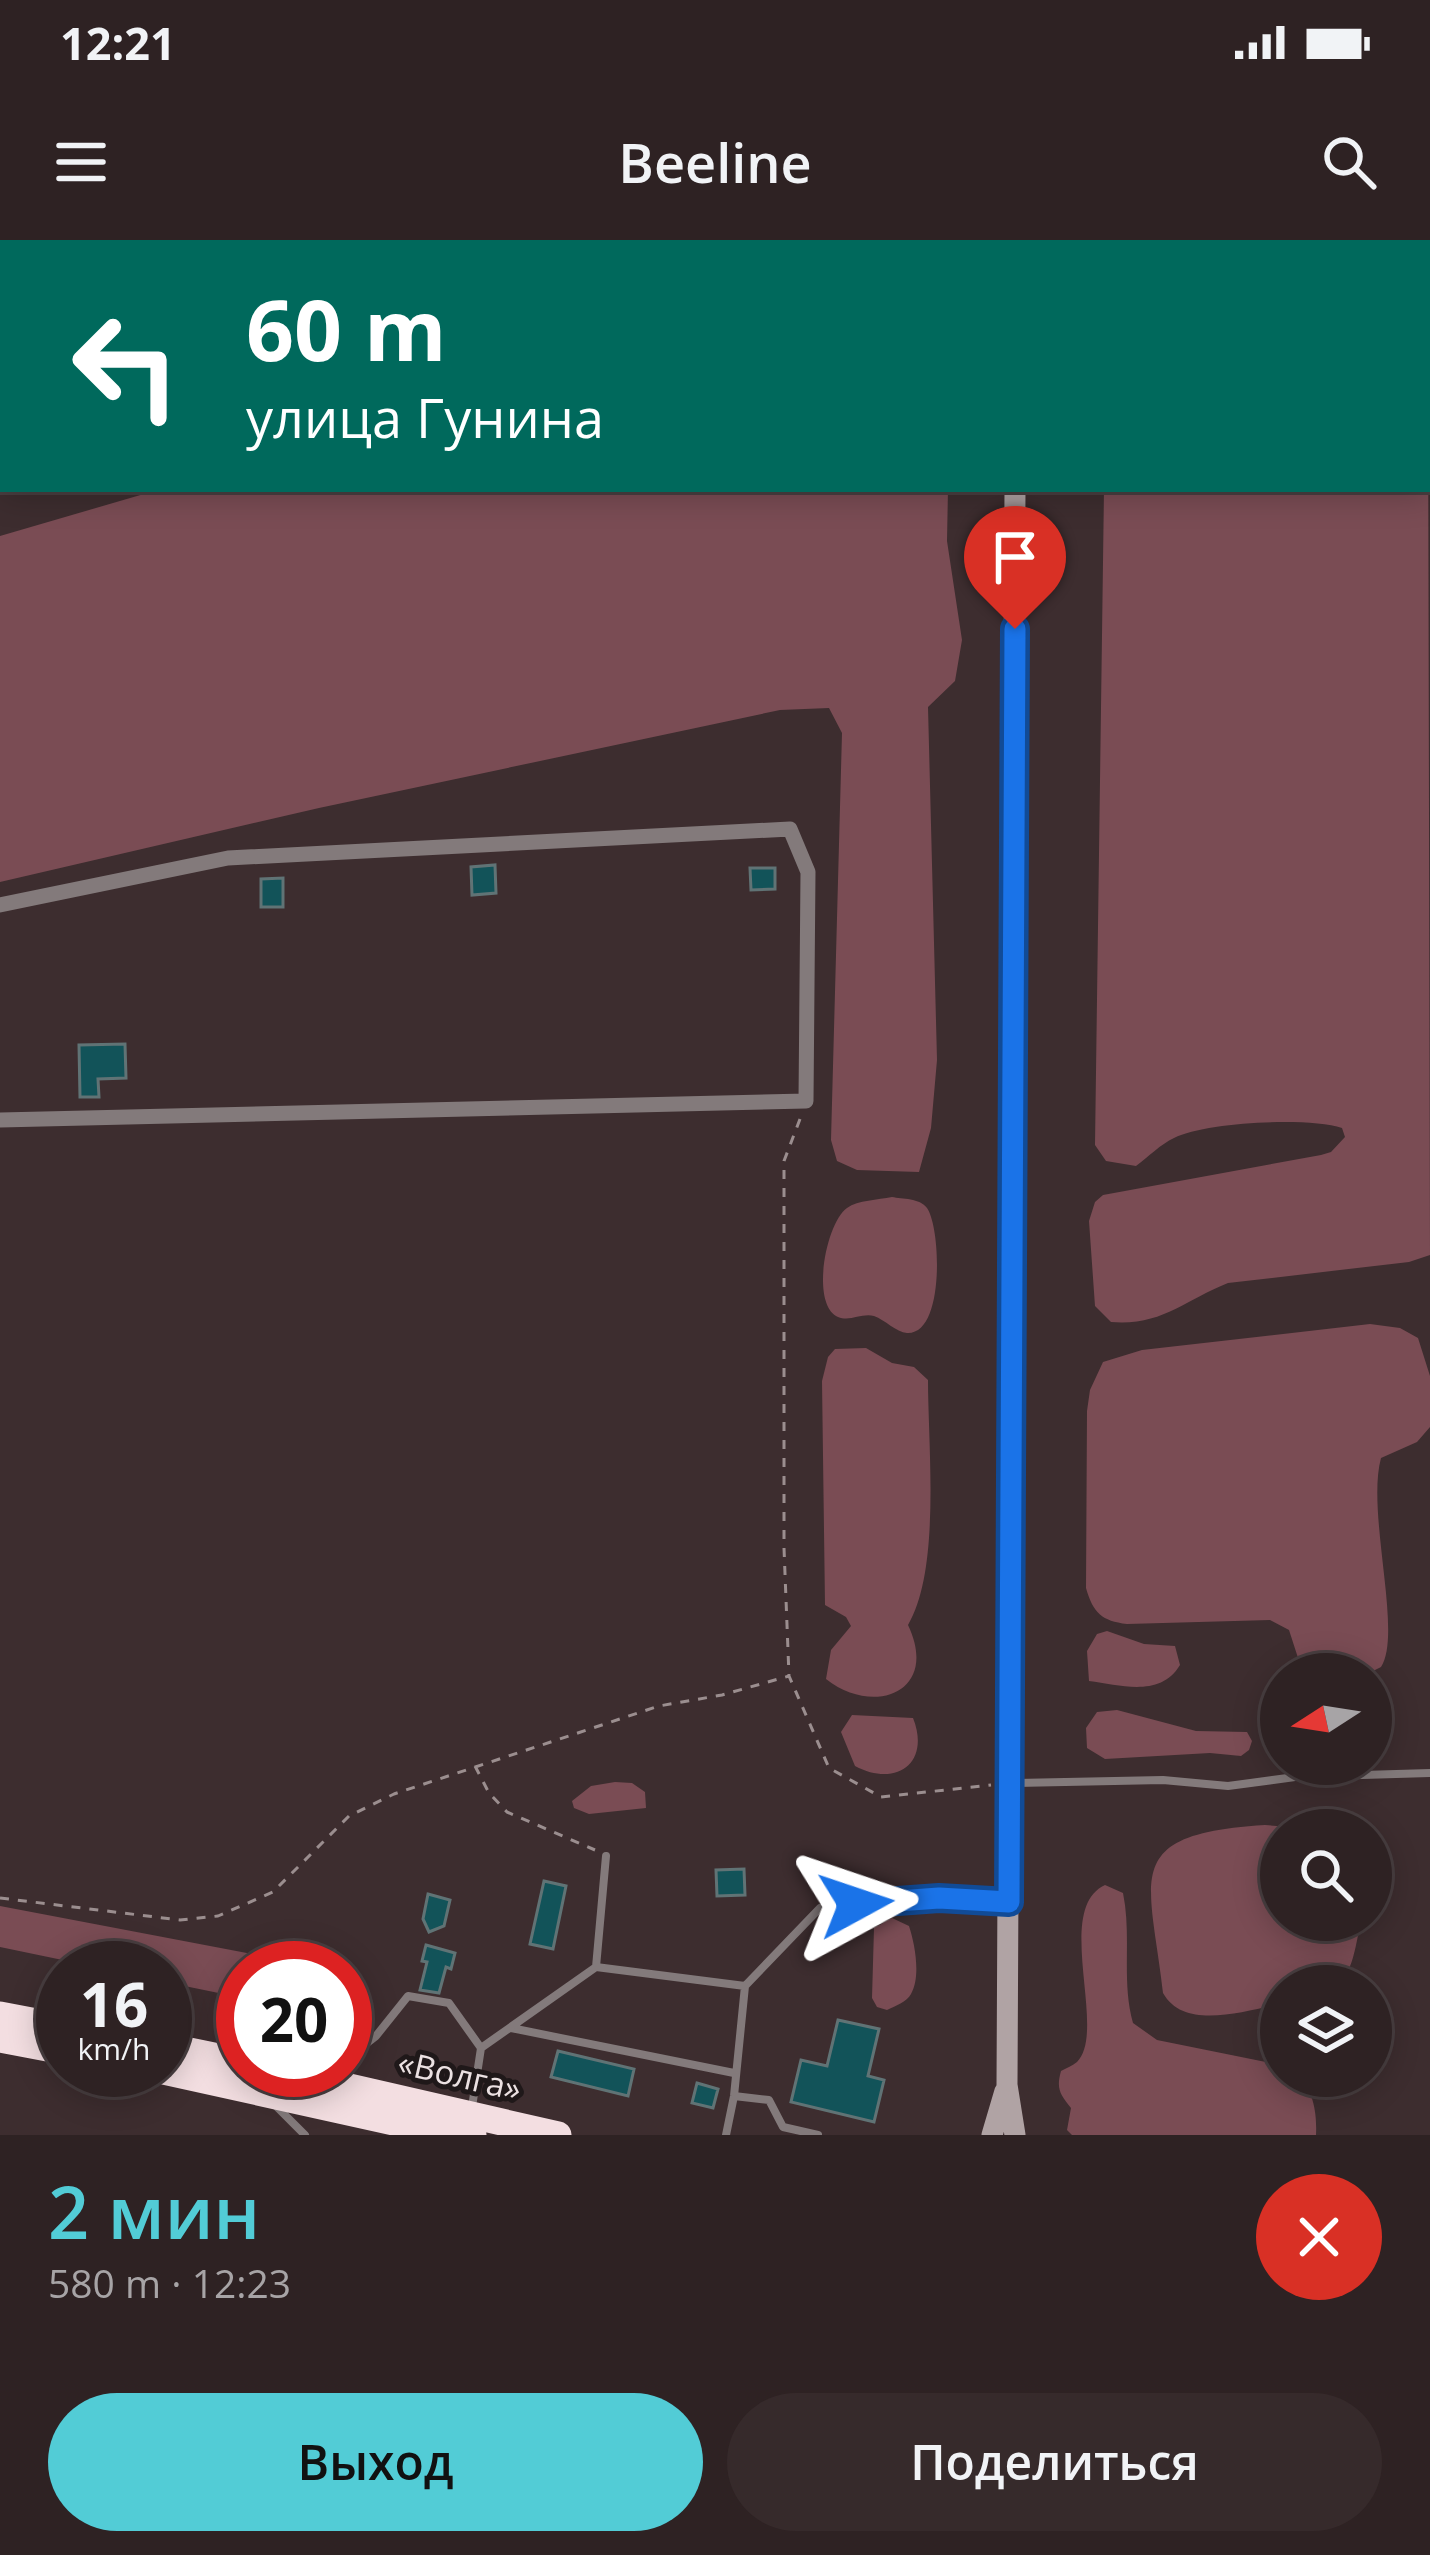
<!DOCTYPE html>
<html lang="ru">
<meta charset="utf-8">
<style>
:root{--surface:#2e2223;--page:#362a2b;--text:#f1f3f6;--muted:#a7a4a6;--line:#493f41;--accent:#52ccd6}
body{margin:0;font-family:"Open Sans",sans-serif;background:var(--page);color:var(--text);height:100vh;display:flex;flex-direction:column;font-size:45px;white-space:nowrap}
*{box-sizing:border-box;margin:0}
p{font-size:39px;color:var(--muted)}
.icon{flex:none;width:66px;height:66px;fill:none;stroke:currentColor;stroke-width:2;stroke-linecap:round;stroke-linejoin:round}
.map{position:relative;height:1895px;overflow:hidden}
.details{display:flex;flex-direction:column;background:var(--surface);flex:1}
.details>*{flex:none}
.hud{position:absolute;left:0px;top:0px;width:1431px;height:252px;box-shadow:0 6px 30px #0003,0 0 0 3px var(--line);background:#00695c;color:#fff;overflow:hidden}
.needle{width:78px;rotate:258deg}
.fabs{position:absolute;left:1260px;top:1413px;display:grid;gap:24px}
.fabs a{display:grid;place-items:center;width:132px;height:132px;border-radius:50%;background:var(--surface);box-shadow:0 6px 30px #0003,0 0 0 3px var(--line);font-size:60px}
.speed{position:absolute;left:36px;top:1701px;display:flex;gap:24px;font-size:60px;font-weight:700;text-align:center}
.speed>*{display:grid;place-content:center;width:156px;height:156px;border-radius:50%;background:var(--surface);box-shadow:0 6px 30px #0003,0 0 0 3px var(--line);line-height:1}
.speed small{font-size:30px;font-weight:400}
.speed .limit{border:18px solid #d22;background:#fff;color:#111}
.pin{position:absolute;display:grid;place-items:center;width:102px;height:102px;color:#fff;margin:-123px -51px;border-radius:50% 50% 50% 0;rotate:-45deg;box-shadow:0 0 12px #0007}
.pin .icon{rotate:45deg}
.me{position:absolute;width:132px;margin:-66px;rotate:85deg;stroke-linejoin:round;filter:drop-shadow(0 0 9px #0008)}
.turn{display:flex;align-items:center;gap:42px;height:252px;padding:0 48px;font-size:54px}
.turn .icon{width:156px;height:156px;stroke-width:2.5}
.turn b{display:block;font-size:84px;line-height:102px}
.round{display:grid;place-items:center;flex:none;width:126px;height:126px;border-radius:63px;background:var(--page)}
.head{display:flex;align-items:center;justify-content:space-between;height:204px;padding:0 48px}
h1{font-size:72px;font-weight:600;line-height:90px;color:var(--accent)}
.button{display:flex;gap:24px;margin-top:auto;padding:24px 48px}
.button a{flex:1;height:138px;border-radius:72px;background:var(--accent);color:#111;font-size:48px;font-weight:600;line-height:138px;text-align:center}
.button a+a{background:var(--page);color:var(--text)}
.status{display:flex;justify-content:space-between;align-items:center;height:84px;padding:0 60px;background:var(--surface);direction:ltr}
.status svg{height:33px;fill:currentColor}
header{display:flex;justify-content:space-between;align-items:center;height:156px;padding:0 48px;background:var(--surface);font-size:54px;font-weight:600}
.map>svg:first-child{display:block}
.green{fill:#7a4c54}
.building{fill:#125359;stroke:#607375;stroke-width:3}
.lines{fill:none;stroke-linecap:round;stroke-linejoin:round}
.path{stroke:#9b8e8f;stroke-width:3;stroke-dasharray:9 9;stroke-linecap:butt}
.lane{stroke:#837a7b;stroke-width:8}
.street{stroke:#837a7b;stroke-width:15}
.secondary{stroke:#b0a3a4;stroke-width:21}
.highway{stroke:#f3dee1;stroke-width:27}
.route-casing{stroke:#114b97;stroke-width:30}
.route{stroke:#1a73e8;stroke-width:21}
.labels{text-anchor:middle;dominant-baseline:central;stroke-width:10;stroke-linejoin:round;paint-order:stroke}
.street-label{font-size:33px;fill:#ebe1e2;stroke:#1f1819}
</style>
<div class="status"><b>12:21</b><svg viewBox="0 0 49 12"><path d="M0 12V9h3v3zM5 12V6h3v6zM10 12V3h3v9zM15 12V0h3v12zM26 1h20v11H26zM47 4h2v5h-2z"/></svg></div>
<header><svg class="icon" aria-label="menu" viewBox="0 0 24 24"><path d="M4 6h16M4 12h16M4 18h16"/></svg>Beeline<svg class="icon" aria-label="search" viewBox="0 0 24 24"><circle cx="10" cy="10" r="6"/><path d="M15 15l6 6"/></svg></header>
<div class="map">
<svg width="1430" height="1895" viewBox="0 0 1430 1895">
<rect width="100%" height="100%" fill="#3d2d2f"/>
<path class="green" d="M1428,121L1430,1015L1409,1022L1228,1043C1183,1061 1162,1086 1111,1082L1095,1066L1089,981L1095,962L1103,955L1321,915L1331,912L1345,897L1342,888C1308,877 1206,882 1174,898C1161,904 1148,917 1136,926L1106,921L1095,905L1104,249H1428Z
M161,249H948L947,301L962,400L955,441L928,467L937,820L931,888L919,932L857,930L837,921L831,900L842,493L829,468L780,470L319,568L0,642V296Z
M892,957C902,959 920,958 927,968C941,988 945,1095 907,1093C896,1092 885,1080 874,1076C861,1073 850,1082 838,1077C810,1064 826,983 847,968C858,960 878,960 892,957Z
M1370,1084L1400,1088L1418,1098L1430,1136V1187L1417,1202L1381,1218C1366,1273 1403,1393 1381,1427L1367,1434H1311L1299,1421L1289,1390L1270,1380L1127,1384C1102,1381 1093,1373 1086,1348L1087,1171L1090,1150L1103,1122L1142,1110Z
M866,1108L892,1123L914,1127L928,1140C928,1206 941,1329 908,1385C940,1452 874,1477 826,1439L831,1410L851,1386L846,1377L825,1365L822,1141L828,1117L835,1109Z
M1107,1391L1144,1404L1175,1406L1180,1425C1160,1458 1121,1445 1089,1441L1087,1411L1097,1394Z
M1117,1470L1196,1491L1247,1492L1252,1501L1249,1510L1241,1516L1210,1513L1105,1519L1087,1508L1086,1488L1097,1472Z
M852,1475L913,1478C931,1523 896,1548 855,1526L841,1492Z
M615,1542L632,1543L645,1552L646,1568L589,1574L574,1568L572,1561L591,1546Z
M1265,1585L1331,1590H1281V1680H1361C1348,1748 1349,1746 1281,1746V1764C1246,1770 1185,1792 1163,1753C1150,1637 1119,1594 1265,1585Z
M1105,1645L1123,1653C1132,1697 1121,1740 1133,1783L1157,1800L1281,1825V1836H1298C1314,1851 1317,1874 1316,1895H1072L1067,1890L1071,1868C1060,1854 1056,1849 1061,1831C1066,1828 1072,1826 1077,1822C1108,1791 1053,1669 1105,1645Z
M0,1666L326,1728H243V1758L165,1742V1728H101L0,1707Z
M892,1678L909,1686C915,1704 921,1737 911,1754C907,1762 895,1766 887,1770L877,1767L872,1758L874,1688Z"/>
<path class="building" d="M495,625L496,653L472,655L471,627Z
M750,628H775V649L751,650Z
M283,638V667H261V639Z
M125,804L126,838L98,839L99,857H80L79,805Z
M744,1629L745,1655L717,1656L716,1630Z
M544,1641L566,1646L553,1709L530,1704Z
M428,1654L450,1660L444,1686L429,1692L423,1679Z
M426,1705L455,1713L451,1729L446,1727L439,1753L420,1750L427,1722L422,1721Z
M838,1780L879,1789L868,1836L884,1840L874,1882L791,1862L801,1820L827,1826Z
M558,1811L634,1829L628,1856L551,1837Z
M697,1843L718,1849L713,1868L692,1863Z"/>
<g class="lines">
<path class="path" d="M800,879L784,921V1308L789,1436L829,1528L881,1557L991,1545
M475,1526L489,1553L507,1572L595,1610
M0,1658L180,1680L218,1676L273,1652L349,1576L394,1554L659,1466L722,1455L789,1436"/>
<path class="lane" d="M393,0L394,3
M1012,1543L1163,1540L1228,1546L1295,1537L1430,1533
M596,1727L606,1616
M745,1746L820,1668L939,1657L1004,1662
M511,1788L734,1833
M481,1808L596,1727L745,1746L734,1856L726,1895
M345,1820L376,1796L408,1756L449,1763L481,1808L472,1867
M734,1856L769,1860L783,1887L818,1895
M274,1864L305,1895"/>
<path class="street" d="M159,3L166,0
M0,69L3,67
M0,665L228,618L790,589L808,632L806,861L0,880"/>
<path class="secondary" d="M1017,3V0
M992,1895L1005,1851
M1015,1895L1007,1845L1015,249"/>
<path class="highway" d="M0,1775L63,1787
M0,1799L63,1811
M165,1806L243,1822
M159,1830L407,1885L473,1895
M275,1830L558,1895"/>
</g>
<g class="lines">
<defs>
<path id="route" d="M856,1664L939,1658L1009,1662L1015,389"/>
</defs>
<use href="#route" class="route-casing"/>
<use href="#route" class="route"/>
</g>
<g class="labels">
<g class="street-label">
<text transform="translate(460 1835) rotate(13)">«Волга»</text>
</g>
</g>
</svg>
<div class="fabs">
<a><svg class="needle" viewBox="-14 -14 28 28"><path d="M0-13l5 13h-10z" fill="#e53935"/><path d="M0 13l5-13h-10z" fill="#a7a4a6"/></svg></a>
<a><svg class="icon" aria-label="search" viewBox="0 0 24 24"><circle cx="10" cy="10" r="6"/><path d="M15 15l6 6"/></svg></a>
<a><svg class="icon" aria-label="layers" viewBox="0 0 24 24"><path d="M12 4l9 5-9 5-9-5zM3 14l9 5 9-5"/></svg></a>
</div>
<div class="speed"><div>16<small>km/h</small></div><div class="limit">20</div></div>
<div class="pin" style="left:1015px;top:389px;background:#d93025"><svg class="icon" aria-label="arrive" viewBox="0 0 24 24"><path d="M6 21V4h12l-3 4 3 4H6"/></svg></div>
<svg class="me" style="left:856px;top:1664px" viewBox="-20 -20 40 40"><path d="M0-17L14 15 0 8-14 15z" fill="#1a73e8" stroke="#fff" stroke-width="4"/></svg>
<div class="hud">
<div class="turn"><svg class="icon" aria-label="left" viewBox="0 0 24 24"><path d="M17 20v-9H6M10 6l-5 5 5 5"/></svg><div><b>60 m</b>улица Гунина</div></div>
</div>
</div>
<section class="details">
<div class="head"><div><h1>2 мин</h1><p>580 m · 12:23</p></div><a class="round" style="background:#d93025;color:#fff"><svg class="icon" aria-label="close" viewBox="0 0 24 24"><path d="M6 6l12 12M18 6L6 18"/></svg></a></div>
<div class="button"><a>Выход</a><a>Поделиться</a></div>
</section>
